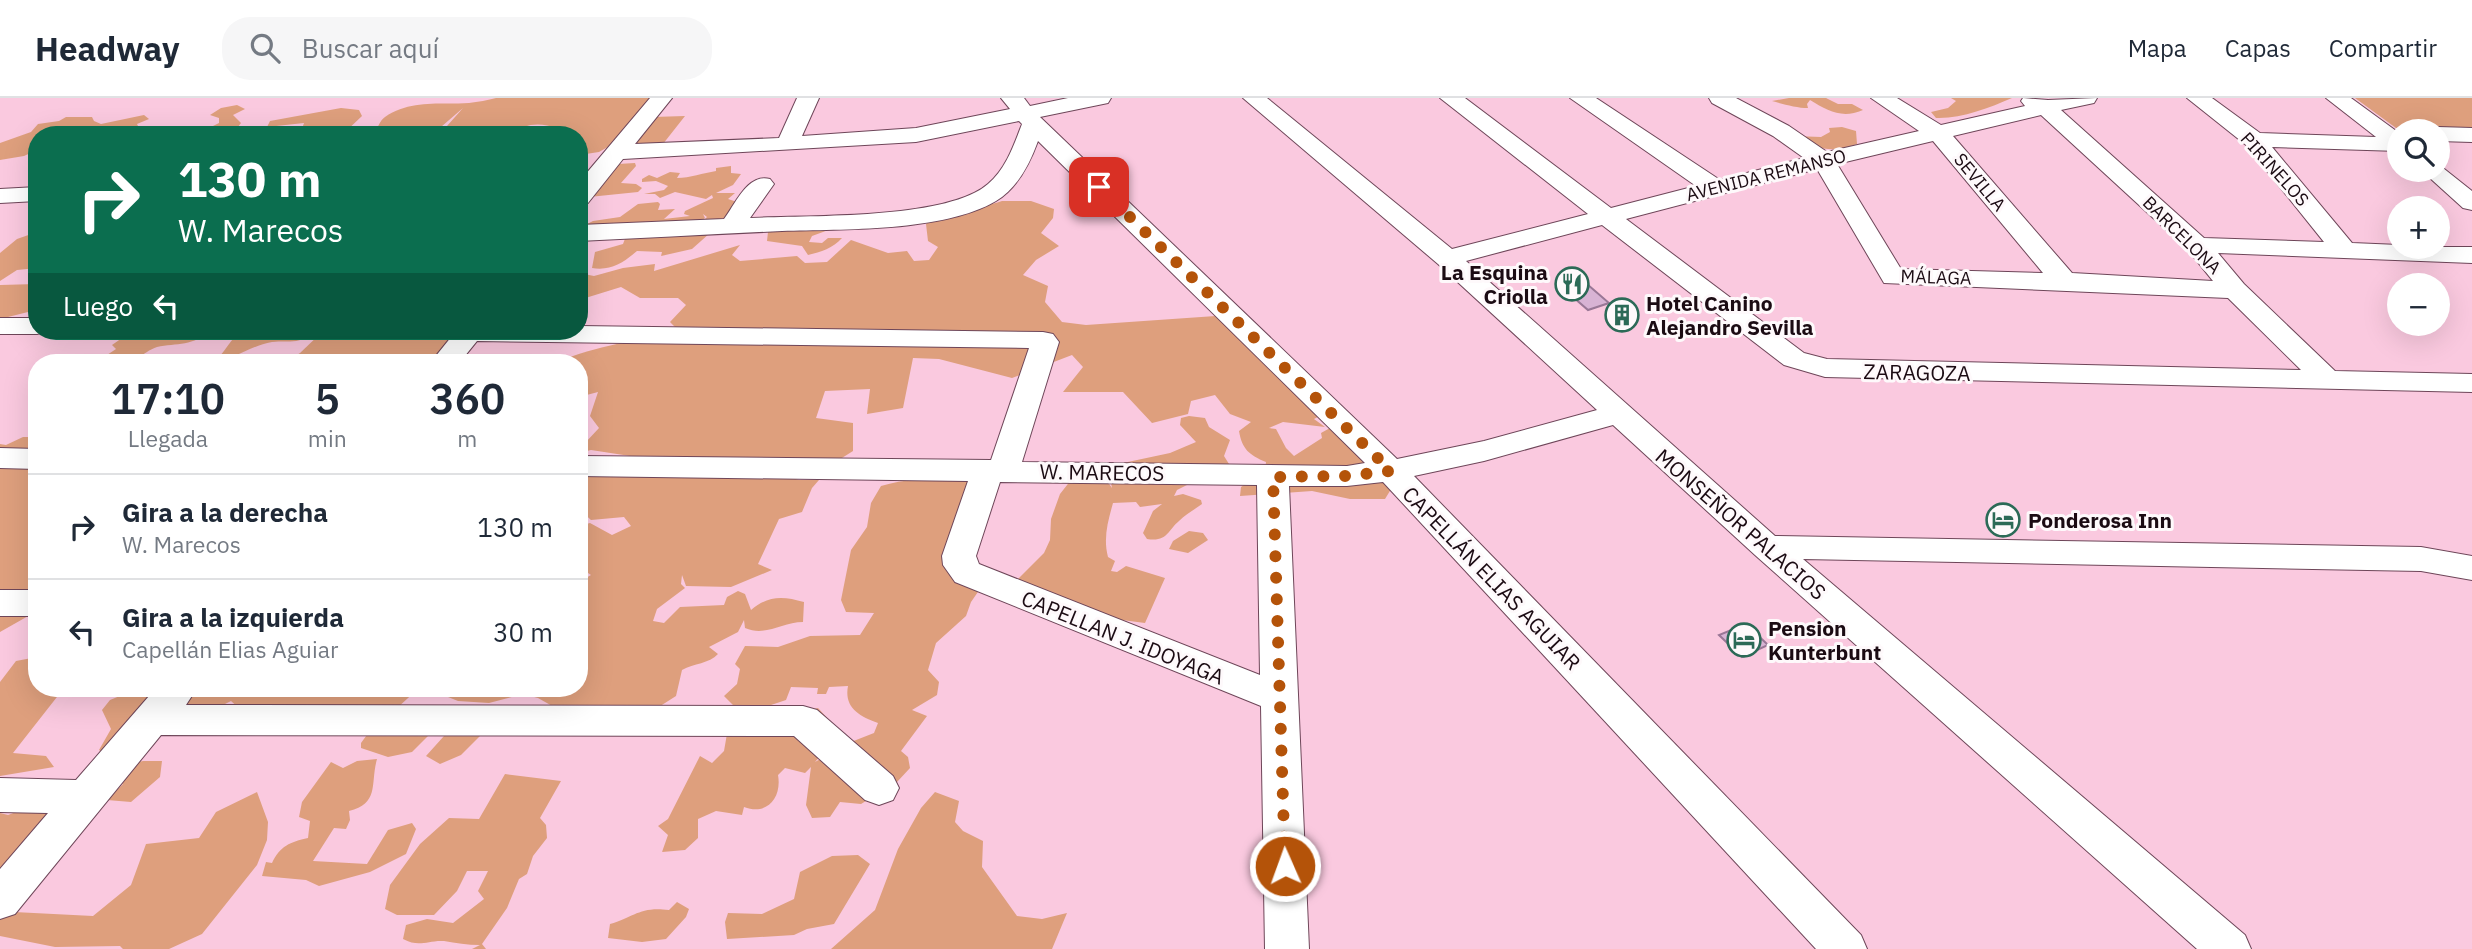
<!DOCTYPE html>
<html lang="es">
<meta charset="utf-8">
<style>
:root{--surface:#fff;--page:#f6f6f7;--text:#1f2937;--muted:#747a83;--line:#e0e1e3}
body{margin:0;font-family:"IBM Plex Sans",sans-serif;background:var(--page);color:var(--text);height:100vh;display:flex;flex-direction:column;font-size:26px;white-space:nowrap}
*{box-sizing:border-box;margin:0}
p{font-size:23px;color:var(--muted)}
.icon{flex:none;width:38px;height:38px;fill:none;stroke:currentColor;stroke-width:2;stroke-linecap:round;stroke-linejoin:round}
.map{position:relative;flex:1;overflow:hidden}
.details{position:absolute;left:28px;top:256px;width:560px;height:343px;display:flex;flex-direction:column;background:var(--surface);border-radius:28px;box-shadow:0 7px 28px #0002}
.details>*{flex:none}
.guide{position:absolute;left:28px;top:28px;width:560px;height:214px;border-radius:28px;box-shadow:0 7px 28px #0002;background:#0b6e4f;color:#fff;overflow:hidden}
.controls{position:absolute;left:2387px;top:21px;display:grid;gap:14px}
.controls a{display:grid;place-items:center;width:63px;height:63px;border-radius:50%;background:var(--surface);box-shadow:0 7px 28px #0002;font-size:35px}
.pin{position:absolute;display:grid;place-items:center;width:60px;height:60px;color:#fff;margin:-30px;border-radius:14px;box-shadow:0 4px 10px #0006}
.me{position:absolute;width:77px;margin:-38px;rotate:358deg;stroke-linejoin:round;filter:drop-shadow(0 0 5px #0008)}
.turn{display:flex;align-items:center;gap:24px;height:147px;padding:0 35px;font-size:32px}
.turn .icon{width:91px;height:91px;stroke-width:2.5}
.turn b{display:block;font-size:49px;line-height:60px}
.then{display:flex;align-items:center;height:66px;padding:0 35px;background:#0003;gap:14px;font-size:26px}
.eta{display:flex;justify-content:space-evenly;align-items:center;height:119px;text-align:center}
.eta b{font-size:42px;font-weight:600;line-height:49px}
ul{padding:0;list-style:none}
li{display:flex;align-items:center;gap:21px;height:105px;padding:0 35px;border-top:2px solid var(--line)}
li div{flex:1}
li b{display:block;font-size:26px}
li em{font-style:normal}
header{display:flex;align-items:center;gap:42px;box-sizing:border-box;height:98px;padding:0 35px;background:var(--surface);border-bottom:2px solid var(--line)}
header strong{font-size:33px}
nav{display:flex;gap:38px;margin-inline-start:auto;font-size:24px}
.search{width:490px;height:63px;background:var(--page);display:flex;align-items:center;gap:18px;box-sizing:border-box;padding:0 24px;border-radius:28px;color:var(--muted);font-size:26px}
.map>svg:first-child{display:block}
.green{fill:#de9f7d}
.building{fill:#d8b3d4;stroke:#997796;stroke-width:2}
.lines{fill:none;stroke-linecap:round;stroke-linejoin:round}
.minor-casing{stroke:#6e4659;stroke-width:2}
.minor{fill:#fff;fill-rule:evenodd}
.route{stroke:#b45309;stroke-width:12;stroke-dasharray:0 21.6}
.labels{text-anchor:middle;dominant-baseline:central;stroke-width:6;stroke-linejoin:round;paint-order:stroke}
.far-street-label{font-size:18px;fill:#1b0b13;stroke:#fef9fb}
.poi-label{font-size:21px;font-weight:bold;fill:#1b0b13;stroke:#fef9fb;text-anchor:start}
.street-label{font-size:21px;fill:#1b0b13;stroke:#fef9fb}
</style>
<header>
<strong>Headway</strong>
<div class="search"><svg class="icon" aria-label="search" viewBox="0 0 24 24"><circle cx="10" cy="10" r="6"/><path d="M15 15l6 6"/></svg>Buscar aquí</div>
<nav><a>Mapa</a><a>Capas</a><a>Compartir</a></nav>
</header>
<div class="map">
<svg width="2472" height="851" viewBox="0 0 2472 851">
<rect width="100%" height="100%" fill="#fac9df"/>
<path class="green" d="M496,0H673L653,19L685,18L659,51L613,46L599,54L579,57V37H556V30C541,24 523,25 511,37H439L463,10L434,35L374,37C377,31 380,22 385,19C411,1 441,7 469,5C478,4 488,2 496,0Z
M1789,0H1826L1838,6H1852L1863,12C1842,21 1828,13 1810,2L1807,6L1808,10C1797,10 1783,6 1772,3Z
M1951,0H2012C1989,10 1961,21 1936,20L1931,14L1948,10L1956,3Z
M2355,0H2472V33L2396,30Z
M237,7L245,11L233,17L241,25C231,41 212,37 195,37L219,25V20L210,17L221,10Z
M341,10L359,12L362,18L342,37H300L304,25L267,29L270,23Z
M144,17L149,21L137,26L139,30L169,31L163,37H89L86,32L70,37H37V52L24,58L0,62V45L31,34L38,26L59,23L66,19H92L94,23L101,26Z
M1842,29L1856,33L1857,46C1829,56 1821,51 1794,38L1821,39L1830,34L1829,30Z
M635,65L636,68L621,85L636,86L642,90L638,94L589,99L618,66Z
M731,68V75L741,76L733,87L716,95H735L728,101L737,104L727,120L702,124L707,119L703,116L705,120L701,123H656L581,129L593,123L620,119L638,106L658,104L660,106L658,112L675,111L664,121L690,118L684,116L685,113L713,100L712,97L706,101L675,94L660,100L655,96H644L664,92L668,88L656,83L642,84V81L649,77L657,80L670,74L680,75L677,80C690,80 703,75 716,73V70Z
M1002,103H1031L1054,111L1053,120L1041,135L1059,148L1036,162L1023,177L1048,188L1045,204L1062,224L1086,227L1230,217L1329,313L1314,321L1325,329L1283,324L1269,330L1276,331L1286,350L1294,358L1322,340L1321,335L1330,330L1393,388L1385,401H1350L1312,393L1240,398L1241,389L1265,373L1266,364C1249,357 1242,351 1239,333L1251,324L1230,316L1215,297L1191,303L1188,316L1152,325L1123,294H1063L1083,269L1072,257L1012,280L939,261L913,260L903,310L867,316L870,291L825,293L816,320L853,325V353L826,370L782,377L799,382H819L812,390L802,414L779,421L758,466L772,472L731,489L686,488L682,477L681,486L685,490L657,511L653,523L664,525L680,509L724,507L727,499L738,493L745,496L751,512C769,497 783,498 804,504L803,524C782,524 766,539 745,530L744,522L738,534L709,549L718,556C709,566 694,565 682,572L676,598L654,612L554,609L538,600L523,596L489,605L458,603L448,599L463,590H579V484L591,477L579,469V428L590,425L612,437L631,428L624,419L591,422L579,411L584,399L579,397V377L643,360L591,352L579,355V346L585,345L599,330L590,318L598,294L579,299V264H558C596,247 637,244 677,231L670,224L686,207L678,200H640L621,189L579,202V175L594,178L623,170L655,166L654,173L740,147L732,157L740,163L797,158L805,165L827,164L851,142L888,155L907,153L914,163L929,162L938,149L928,143L926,126C945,112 978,111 1002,103Z
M794,130H834L812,138L809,144L822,145L828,140H842C833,150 821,154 808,157L802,148L767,143L768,134Z
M37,134V170L17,172L0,183V155L17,141Z
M710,135L692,151L661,158L662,154L637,153C623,165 611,173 592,170L595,154L623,146L626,138Z
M37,186V209L32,213L0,221V187Z
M132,233H209C195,248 176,245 157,249C150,251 143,257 137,260L124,256L107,257L116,251L112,247Z
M244,233L314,235C296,247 291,242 272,244C252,247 236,261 215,263C227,253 229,240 244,233Z
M379,233H455L435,237L449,242L444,259L438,264H286L300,255L322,234L375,237H380Z
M1189,318L1205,320L1209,329L1230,342L1224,358L1229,366L1177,392L1174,398L1183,396L1201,402L1202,406C1194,412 1186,416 1179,423C1167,433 1168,444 1147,441L1143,435L1153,413L1162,406L1140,409L1136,404L1113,405C1108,423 1103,440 1108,459L1115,463L1111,473L1117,474L1126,468L1165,480L1145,525L1122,522L1112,529L1030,491L1018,481L1044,455L1050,442L1051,421L1060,396L1071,382L1107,383L1112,390L1111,385L1123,365L1170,355L1196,344L1180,327L1181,320Z
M23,339H34L37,344V513L0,534V495L4,492H0V346L6,347Z
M954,375L971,379L966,402L980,491L971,504L966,518L936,545L928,572L939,584L937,597L912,612L927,618L901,653L908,659L910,670L897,684L861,706L840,704L830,719L812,720L806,707L811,669L805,675L785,670L778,677C782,699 768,718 744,709L742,717L716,713L698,721V740L685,752L662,754L668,737L658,728L668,721L700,658L712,665L724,653L728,630L818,610L841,635L815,664L851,644L874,635L878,625C858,618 844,609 848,588L829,589L826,596H817L818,590L791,589L786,602L759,611H737L724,598L737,586L740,571L735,566L745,548L778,549L810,538L860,537L874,515L846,514L841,502L851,452L867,429L871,405L881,388C904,381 929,381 954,375Z
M1189,433L1203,435L1208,442L1188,455L1169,451L1173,443Z
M37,559V590H64L13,655L46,658L54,669L0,678V584L16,563Z
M129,590H170L145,605L106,657L99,652L111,631L102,612L110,602L127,595Z
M192,590H419L396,611L252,622L231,603L213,612L175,616L180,604Z
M453,628L488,630L461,657L440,666L426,658Z
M436,630L412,654L388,659L361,650V645L369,634Z
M377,661C370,686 380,705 349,713L350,722L346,731L334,730L313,763L367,766L388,732L412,725L416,731L406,756L370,774L319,788L306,782L262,778L266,764L272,765C280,748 290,744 308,740L310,723L299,719L302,704L331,664L343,670L357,663Z
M143,663H162L160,679L131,704L107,702L123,686L111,678L129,666Z
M505,676L561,683L540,720L546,727L547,740L533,758L527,776L519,781L507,810L482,846L486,851H472L480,847C467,847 456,845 444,843C427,842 420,850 403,841L406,827L427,821L453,825L484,801L478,793L488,773H467L457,793L434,817H397L385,811L390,787L420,746L449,720L479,721Z
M81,690L0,793V715L8,717Z
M257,694L268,724L267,742L257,767L202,836L169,851H123L120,848L55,849L0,838V822L14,814L93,818L131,787L146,746L199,740L216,714Z
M935,694L959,703L955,724L963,733L983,743L982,769L1017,818L1042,821L1067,815L1052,851H831L875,812L898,751L921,710Z
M858,757L870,766L834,826L807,831L794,837L727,841L725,824L728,815L762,816L794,801L800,774L832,758Z
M677,804L689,811L686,819L666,841L642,844L608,840L610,826C634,819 640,808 669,812Z"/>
<path class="building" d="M1580,180L1609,205L1588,212L1558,186Z
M1746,526L1768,547L1742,559L1719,537Z"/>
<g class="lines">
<defs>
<path id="minor" d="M650,0H672L635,46L779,40L797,0H819L802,38L916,30L1010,11L1001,0H1024L1030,8L1068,0H1111L1108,5L1040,19L1397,361L1484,343L1597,312L1438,166L1243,0H1267L1452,151L1588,116L1440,0H1465L1611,110L1696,88L1570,0H1596L1720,82L1804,60L1773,38L1712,5L1709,0H1736L1789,28L1827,54L1919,33L1871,0H1897L1941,27L2025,8L2021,3L2023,0L2048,2L2097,0L2094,5L2061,12L2204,140L2324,144L2246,47L2187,0H2212L2260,35L2376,39L2326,0H2351L2399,35V53L2272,49L2352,145L2399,147V149H2472V165L2218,155L2244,186L2335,273L2472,276V294L1825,279L1784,267L1602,127L1466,163L1775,438L2421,449L2472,458V482L2421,473L1803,461L2245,837L2251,851H2197L1755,457L1613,327L1484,363L1414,378L1861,837L1867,851H1816L1383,384L1347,388H1289L1309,851H1265L1261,608L955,484L943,467L942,458L968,383L579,378V358L991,362L1029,250L477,243L460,264H431L456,233H579V228L1043,234L1053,236L1059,244L1022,364L1347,368L1365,365L1038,43C1030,65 1018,90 996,103C944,134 842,131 782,133C714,136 647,140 579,143V127L724,121C736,105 748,75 770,81L774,86L750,120C807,117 947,122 988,86C1006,71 1014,47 1022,26L1019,23L916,44L623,61L588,105L579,107V84ZM2041,17L2188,152L2213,183L2072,175L1953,38ZM1933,43L2043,175L1901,171L1837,66ZM1817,71L1884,185L2228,200L2301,272L1827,261L1804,255L1626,121ZM1000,384L1257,387L1260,577L979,466L976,458Z
M2438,29L2472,30V44L2438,43V33H2429Z
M2438,66L2472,93V112L2463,110L2421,72H2438Z
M37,89V103L0,105V91Z
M0,220H37V233H48L37,236H0Z
M0,350L37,351V371L0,370Z
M0,492H37V518H0Z
M156,590H197L186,607L803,608L817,612L893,678L899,690L893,702L879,707L865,702L794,638L161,637L15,816L0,821V771L48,715L0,714V680L76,682Z"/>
</defs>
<use href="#minor" class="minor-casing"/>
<use href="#minor" class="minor"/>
</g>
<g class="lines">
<path class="route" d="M1099,89L1391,373L1347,378L1273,379L1285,768"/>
</g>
<defs>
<symbol id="restaurant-ring" viewBox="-11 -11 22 22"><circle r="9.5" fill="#fef9fb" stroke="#2c6a57" stroke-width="1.5"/><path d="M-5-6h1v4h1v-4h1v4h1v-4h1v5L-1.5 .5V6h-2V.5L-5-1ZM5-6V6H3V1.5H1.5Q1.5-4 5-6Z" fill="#2c6a57"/></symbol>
<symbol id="building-ring" viewBox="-11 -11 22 22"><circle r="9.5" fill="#fef9fb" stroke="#2c6a57" stroke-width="1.5"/><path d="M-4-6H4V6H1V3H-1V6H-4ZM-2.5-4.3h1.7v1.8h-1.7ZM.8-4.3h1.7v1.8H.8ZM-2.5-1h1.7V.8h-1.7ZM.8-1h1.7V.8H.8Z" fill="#2c6a57"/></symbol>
<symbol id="hotel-ring" viewBox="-11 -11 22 22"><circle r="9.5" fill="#fef9fb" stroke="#2c6a57" stroke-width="1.5"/><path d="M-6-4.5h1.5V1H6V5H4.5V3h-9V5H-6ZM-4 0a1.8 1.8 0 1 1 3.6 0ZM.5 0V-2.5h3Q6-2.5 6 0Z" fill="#2c6a57"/></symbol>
</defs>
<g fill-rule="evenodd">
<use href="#restaurant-ring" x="1553" y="167" width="38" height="38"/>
<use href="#building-ring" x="1603" y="198" width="38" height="38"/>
<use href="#hotel-ring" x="1984" y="403" width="38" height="38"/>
<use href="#hotel-ring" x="1725" y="523" width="38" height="38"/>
</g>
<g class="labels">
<g class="far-street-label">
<text transform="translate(2275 71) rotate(48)">PIRINELOS</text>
<text transform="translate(1766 77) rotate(-14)">AVENIDA REMANSO</text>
<text transform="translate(1980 84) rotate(50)">SEVILLA</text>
<text transform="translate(2182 137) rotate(45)">BARCELONA</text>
<text transform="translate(1936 179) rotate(2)">MÁLAGA</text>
</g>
<g class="poi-label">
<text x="1548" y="174" text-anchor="end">La Esquina<tspan x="1548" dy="24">Criolla</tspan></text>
<text x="1646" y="205">Hotel Canino<tspan x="1646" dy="24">Alejandro Sevilla</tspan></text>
<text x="2028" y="422">Ponderosa Inn</text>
<text x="1768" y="530">Pension<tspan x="1768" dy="24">Kunterbunt</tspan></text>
</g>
<g class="street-label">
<text transform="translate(1917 274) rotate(1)">ZARAGOZA</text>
<text transform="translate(1102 374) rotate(1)">W. MARECOS</text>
<text transform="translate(1741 426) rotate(41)">MONSEÑOR PALACIOS</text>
<text transform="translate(1492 480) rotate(46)">CAPELLÁN ELIAS AGUIAR</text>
<text transform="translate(1123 539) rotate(22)">CAPELLAN J. IDOYAGA</text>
</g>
</g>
</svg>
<div class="controls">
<a><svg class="icon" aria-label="search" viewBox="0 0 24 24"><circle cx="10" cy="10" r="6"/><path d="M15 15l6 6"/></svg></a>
<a>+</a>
<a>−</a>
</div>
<div class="pin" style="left:1099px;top:89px;background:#d93025"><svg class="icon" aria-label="arrive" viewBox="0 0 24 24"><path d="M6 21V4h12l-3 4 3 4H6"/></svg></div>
<svg class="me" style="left:1285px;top:768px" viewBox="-20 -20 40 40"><circle r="17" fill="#b45309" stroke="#fff" stroke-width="3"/><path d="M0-11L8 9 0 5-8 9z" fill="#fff"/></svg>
<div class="guide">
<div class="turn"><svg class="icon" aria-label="right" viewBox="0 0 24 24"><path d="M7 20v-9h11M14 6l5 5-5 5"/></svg><div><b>130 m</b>W. Marecos</div></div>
<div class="then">Luego<svg class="icon" aria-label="left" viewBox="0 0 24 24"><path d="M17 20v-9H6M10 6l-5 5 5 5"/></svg></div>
</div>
<section class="details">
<div class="eta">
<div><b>17:10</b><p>Llegada</p></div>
<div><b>5</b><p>min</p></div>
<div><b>360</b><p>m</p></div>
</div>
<ul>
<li><svg class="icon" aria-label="right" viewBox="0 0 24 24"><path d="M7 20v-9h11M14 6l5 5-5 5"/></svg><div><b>Gira a la derecha</b><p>W. Marecos</p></div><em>130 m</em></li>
<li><svg class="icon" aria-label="left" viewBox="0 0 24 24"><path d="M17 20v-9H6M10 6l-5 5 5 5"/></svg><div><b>Gira a la izquierda</b><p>Capellán Elias Aguiar</p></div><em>30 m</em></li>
</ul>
</section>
</div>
